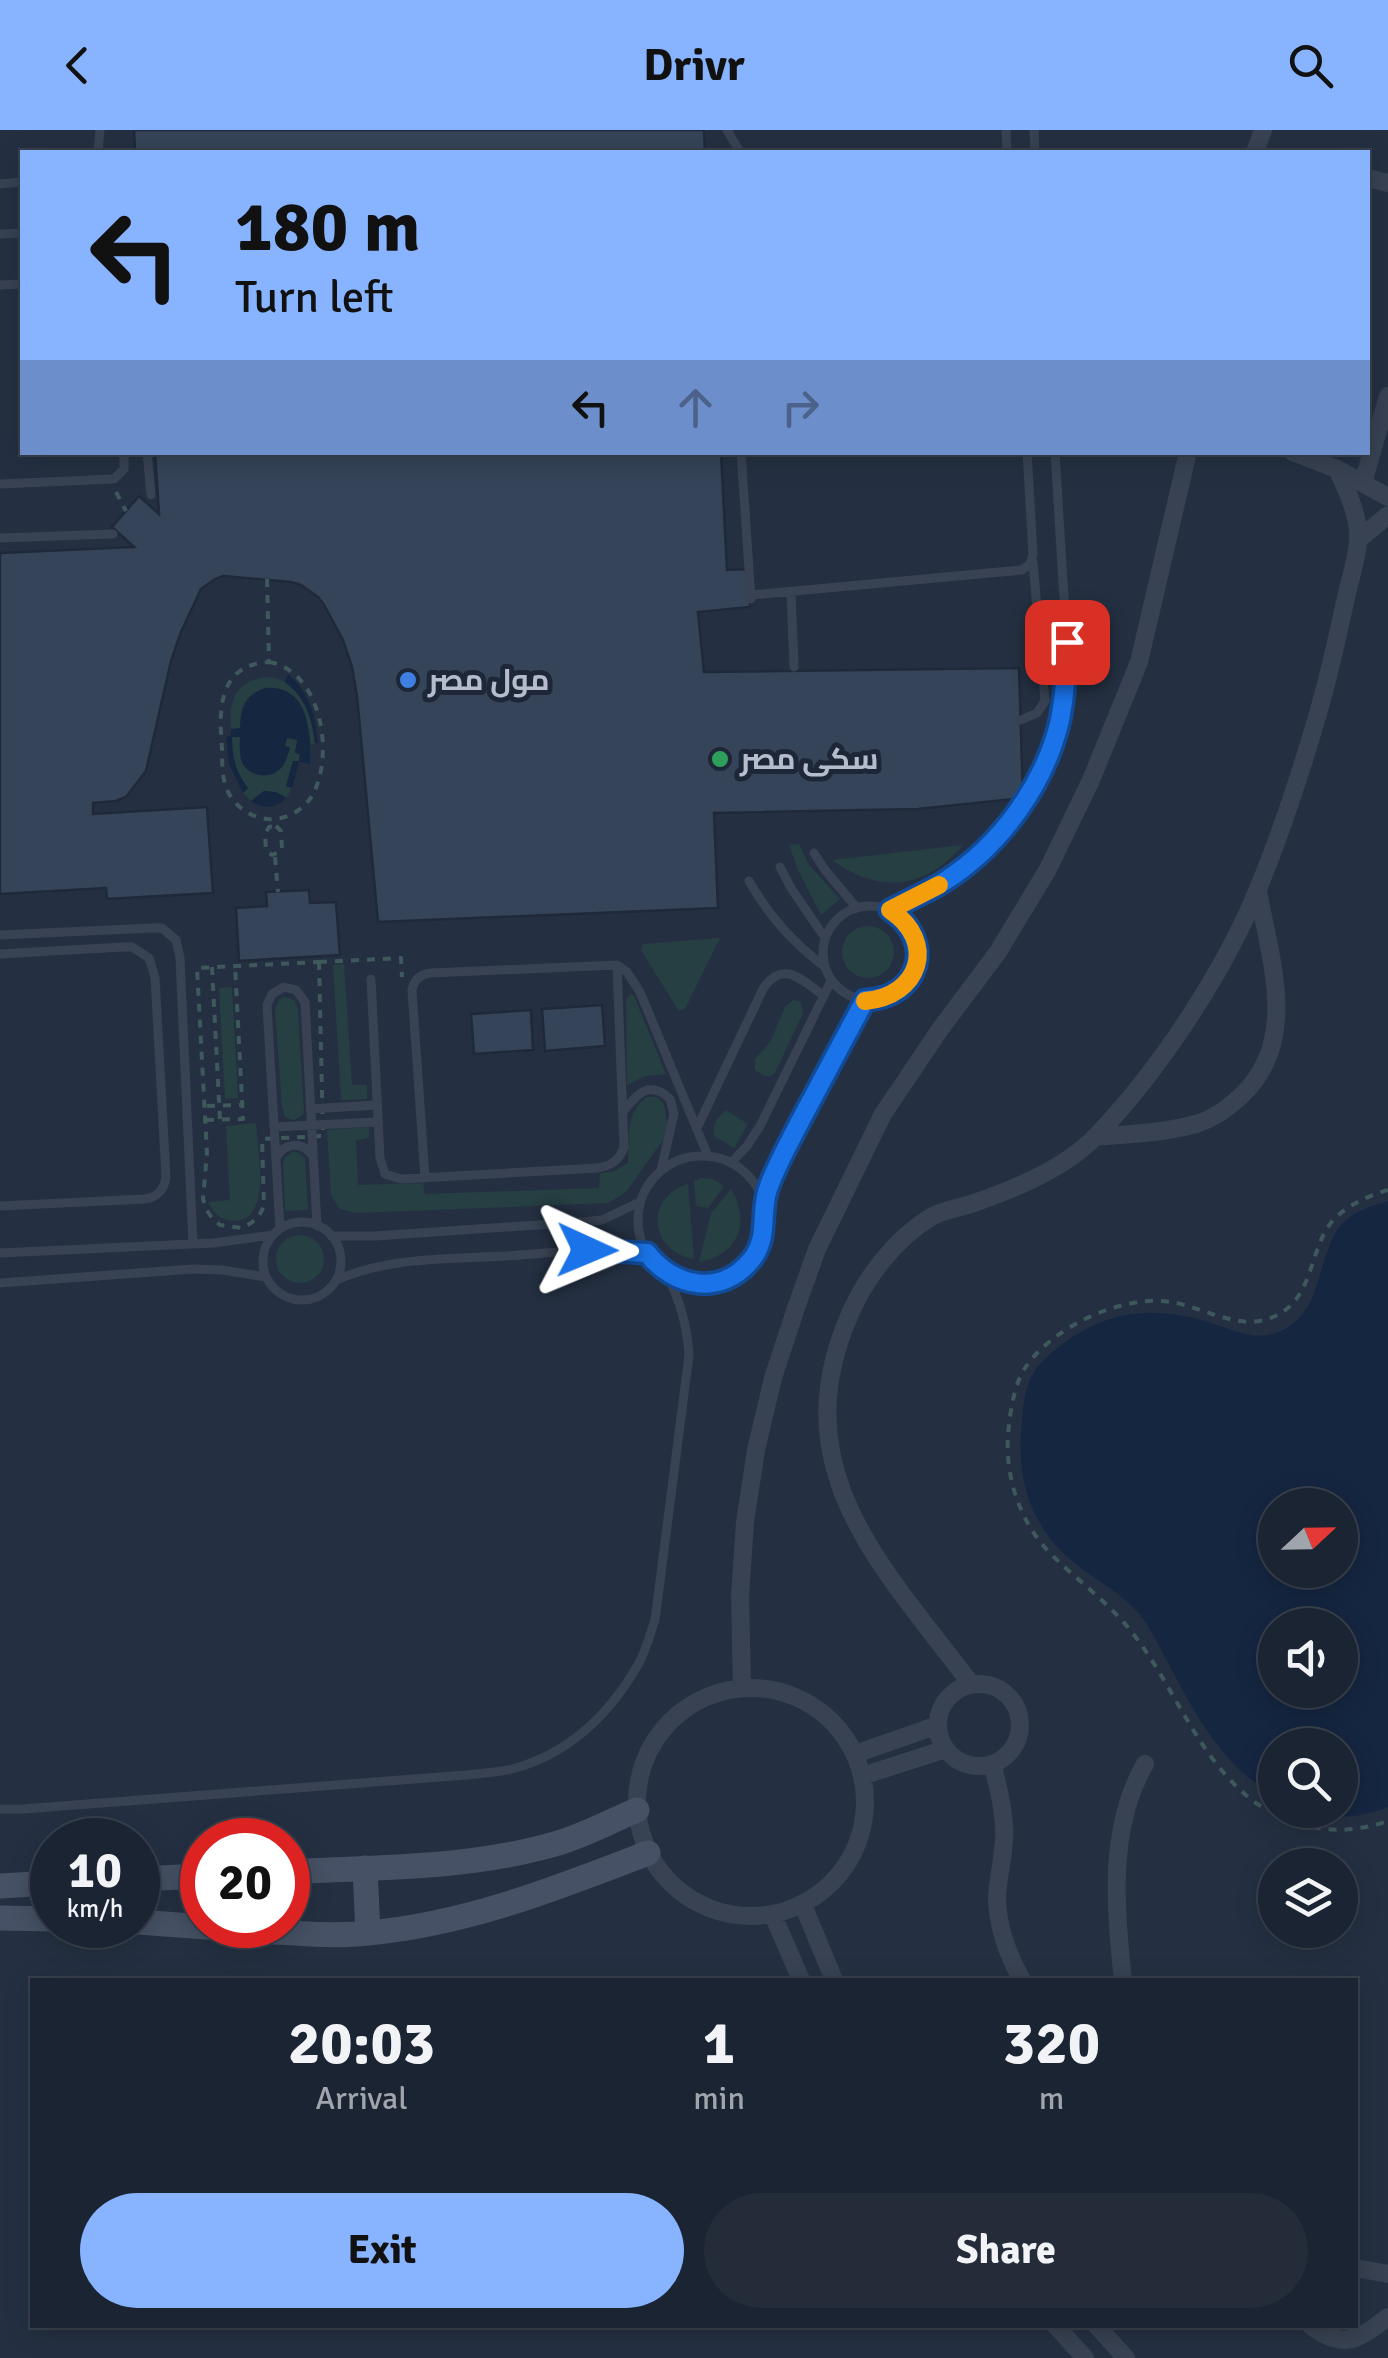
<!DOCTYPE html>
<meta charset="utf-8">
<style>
:root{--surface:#1b2432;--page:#242c3a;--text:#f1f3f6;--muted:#a0a4ac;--line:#39414d;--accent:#87b3ff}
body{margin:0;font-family:Signika,Cairo,sans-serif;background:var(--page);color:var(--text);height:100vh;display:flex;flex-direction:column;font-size:38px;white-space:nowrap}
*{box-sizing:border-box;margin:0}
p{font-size:32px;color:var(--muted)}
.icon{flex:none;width:55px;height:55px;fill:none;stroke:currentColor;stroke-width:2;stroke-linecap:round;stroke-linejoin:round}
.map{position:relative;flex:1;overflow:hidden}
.panel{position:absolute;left:30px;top:1848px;width:1328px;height:350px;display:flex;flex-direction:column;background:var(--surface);border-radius:0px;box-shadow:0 5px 25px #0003,0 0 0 2px var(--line)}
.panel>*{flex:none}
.guide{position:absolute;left:20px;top:20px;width:1350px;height:305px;border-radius:0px;box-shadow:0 5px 25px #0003,0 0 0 2px var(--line);background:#87b3ff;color:#111;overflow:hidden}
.needle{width:65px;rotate:68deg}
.buttons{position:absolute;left:1258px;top:1358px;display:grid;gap:20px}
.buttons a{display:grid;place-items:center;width:100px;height:100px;border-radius:50%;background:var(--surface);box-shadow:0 5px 25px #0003,0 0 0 2px var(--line);font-size:50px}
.speed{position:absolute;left:30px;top:1688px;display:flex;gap:20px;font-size:50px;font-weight:700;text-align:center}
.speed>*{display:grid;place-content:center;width:130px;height:130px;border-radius:50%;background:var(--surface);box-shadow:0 5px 25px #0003,0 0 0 2px var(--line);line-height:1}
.speed small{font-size:25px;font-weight:400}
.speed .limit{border:15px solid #d22;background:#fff;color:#111}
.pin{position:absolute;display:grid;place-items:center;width:85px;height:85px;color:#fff;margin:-42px;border-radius:20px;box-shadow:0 5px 15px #0006}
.me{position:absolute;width:110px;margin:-55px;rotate:91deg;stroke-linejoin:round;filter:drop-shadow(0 0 8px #0008)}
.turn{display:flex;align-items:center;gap:35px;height:210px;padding:0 50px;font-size:45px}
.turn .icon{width:130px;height:130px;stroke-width:2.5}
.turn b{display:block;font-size:70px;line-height:85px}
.lanes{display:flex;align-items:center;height:95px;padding:0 50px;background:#0003;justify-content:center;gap:50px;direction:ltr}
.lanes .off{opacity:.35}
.eta{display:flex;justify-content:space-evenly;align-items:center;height:170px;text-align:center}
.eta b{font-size:60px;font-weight:700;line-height:70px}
.action{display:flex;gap:20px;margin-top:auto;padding:20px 50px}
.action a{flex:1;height:115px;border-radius:60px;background:var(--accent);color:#111;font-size:40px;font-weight:700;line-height:115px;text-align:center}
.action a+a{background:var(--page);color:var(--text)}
header{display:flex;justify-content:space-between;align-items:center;height:130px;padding:0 50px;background:var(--accent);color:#111;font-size:45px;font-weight:700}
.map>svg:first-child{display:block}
.green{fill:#263f43}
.water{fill:#152641;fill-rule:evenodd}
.building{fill:#354458;stroke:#1f2939;stroke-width:2.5}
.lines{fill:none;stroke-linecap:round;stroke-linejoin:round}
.path{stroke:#3f585b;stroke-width:4;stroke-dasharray:8 8;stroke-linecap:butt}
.lane{stroke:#384252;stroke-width:9}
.street{stroke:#384252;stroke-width:18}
.secondary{stroke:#465165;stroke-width:25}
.route-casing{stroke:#114b97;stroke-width:25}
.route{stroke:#1a73e8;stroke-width:18}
.slow{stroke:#f59e0b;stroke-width:18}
.shop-dot{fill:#3f7fe0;stroke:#1d2737;stroke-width:4}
.leisure-dot{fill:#2e9e5b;stroke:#1d2737;stroke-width:4}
.labels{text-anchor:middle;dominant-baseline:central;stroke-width:10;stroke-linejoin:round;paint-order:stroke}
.poi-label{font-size:30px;font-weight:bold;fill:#b5bdcc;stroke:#1d2737;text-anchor:start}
</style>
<header><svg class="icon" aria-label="back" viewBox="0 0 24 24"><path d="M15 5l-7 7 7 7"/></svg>Drivr<svg class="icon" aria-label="search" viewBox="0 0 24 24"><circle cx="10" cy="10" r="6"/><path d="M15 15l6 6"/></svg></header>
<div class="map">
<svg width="1388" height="2228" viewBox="0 0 1388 2228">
<rect width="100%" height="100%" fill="#243042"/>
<path class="green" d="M272,547C303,555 311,585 315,613L311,615C308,598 306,581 294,568C280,552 254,556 244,574C240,582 241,590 240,599H231C228,568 238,548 272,547Z
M232,607H240C239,624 241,640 260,645L290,617L285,616L287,607L298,610L295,622L300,624L299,632L293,631L286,656L292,658L286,668L281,664L264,661L251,671L243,663L248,658C235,641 233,628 232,607Z
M799,714L809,735L840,769L821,785L798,740L789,715Z
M963,715C925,760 879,764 832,730Z
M842 822a26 26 0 1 1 52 0a26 26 0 1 1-52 0Z
M720,808L686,877L684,880H678L641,820L643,814Z
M344,834L352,955H367V969L341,970L333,835Z
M232,857L238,968L225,969L219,858Z
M631,864L634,866L666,944L645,946L627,955L626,870Z
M284,867L294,870L298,879L304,981L303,985L294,990L285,987L282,977L275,879L279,870Z
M793,870L801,872L803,883L775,943L770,946H764L755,940V929L770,912L785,877Z
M647,967H657L664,974L667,994L663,1010L626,1062L608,1073L356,1083L340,1079L331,1065L327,1000L369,997V1008L356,1010L358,1055L423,1053L425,1064L599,1058L600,1043L615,1041L628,1033C629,1008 625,982 647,967Z
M726,980L748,994L734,1018L714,1006C712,994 717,987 726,980Z
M256,993C257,1019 274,1093 232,1091C220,1090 213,1082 208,1072L230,1070L226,996Z
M292,1022H297L305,1028L308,1080L285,1081L283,1033L284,1028Z
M701,1048L713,1049L724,1056L708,1078L696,1076L694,1051Z
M688,1054L694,1129C649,1122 644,1067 688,1054Z
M731,1059C751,1093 738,1125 699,1132L711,1083Z
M276 1129a24 24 0 1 1 48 0a24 24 0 1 1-48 0Z"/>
<path class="water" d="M288,544C310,563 315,585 318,613H315C312,588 306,568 285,552Z
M265,558C309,555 311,602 310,634L299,632L292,658L286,656L293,631H299L300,624L295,623L297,610L287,608L285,616L290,618C288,623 287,629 284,634C275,650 251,649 242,633C239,625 240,616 240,607H232C232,628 235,641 248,658L243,663L229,634L226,607L231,606V599L240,598C241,578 245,566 265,558Z
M264,661L276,662L286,668C276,679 262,679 251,671Z
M1388,1071V1677C1357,1689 1339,1689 1307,1680H1340V1615H1275V1665C1222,1638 1194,1581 1167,1531C1159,1516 1151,1498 1140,1485C1116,1456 1077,1442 1053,1412C1024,1377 1017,1335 1022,1291C1023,1277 1025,1260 1031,1247C1039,1232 1054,1220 1068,1210C1110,1181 1150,1177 1198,1189C1227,1196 1256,1216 1285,1199C1324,1178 1316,1126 1341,1095C1353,1081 1372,1076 1388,1071ZM1340,1375V1440H1275V1375ZM1340,1495V1560H1275V1495Z"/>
<path class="building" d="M134,0H704L705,22H135Z
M155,322H721L727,440L748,439L750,477L698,482L704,542L1019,538L1023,668L918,679L714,683L718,778L378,792L357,566L352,537L343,510L324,475L318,467L301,455L291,452L223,446L215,449L201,459L181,502L171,531L146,641L126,667L116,671L93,673V684L207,677L213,763L107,769L106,758L0,764V423L134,417L112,397L139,366L159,384Z
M309,760L310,773L336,772L340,825L239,831L236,778L267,776L266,762Z
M602,875L605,916L545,921L542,879Z
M531,880L533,920L474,924L471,884Z"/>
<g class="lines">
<path class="path" d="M116,362L126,381
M267,449L269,532
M269,532C322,541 335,626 312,666C305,677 294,685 281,688C256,694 229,676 224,650C222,640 222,629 222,619C219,581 217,535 269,532Z
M276,696L281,701L282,718L280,722L272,725L266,720L265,704L269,697Z
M275,727L278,762
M319,832L323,1006L262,1009L264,1076L259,1086L251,1093L242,1098L220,1095L212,1088L206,1079L203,1069L207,1023L197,838Z
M319,832L401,828L402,847
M212,837L220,990
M207,976L242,975
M206,990L243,989L235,836
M1388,1060C1365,1067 1339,1078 1326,1100C1309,1130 1310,1172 1273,1187C1239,1202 1204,1177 1171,1172C1123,1164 1052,1197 1025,1238C1015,1253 1011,1277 1009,1295C1003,1339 1017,1388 1048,1421C1076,1450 1110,1473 1134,1505C1176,1559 1197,1627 1252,1670C1260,1677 1270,1680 1279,1685C1315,1703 1350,1704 1388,1691"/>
<path class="lane" d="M727,0L740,22
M1006,0L1007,22
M1034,0L1035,22
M98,22L100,0
M0,54L22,52
M0,104L22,103
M0,155L22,154
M147,322L151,365
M741,322L751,469
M0,354L114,349L124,339V322
M0,408L113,404
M791,462L794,537
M751,465L1022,440L1030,434L1033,424L1027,322
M1021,590L1037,583L1045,571L1033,432
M814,723L825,740L856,777
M780,737L791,758L825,808
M749,751C769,786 792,812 825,837
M823 823a47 47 0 1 1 94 0a47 47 0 1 1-94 0Z
M890,780C908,771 927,763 944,752C1012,709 1060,630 1066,550C1069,517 1065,484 1063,452C1060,409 1058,366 1055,322
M0,805L152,798H162L176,810L180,828L193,1114
M0,824L123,817H132L149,828L155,847L166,1047C164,1060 158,1067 145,1069L0,1076
M371,849L380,1028L385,1044L401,1049L597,1038C611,1036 619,1031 624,1017L617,835
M310,979L376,975
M623,982C637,964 649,949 670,969L674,984L661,1040
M274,997L377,992
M697,998L763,859C783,828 803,851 824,866
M638 1090a64 64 0 1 1 128 0a64 64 0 1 1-128 0Z
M276,1028C285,1012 302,1011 313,1026
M731,1033L747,1016L760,996L831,851
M425,1048L412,860C414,850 420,844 431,843L617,835L627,842L640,862L708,1026
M763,1072L784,1023L865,870
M263 1131a39 39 0 1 1 78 0a39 39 0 1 1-78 0Z
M280,1099L267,875L272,864L284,857L296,860L305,872L317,1096
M331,1106H375L581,1092L602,1090L640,1072
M0,1123L213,1113L273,1105
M336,1150C389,1127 448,1129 506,1126C553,1123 600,1117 647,1123
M0,1153L193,1139L222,1140L266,1147
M0,1679H23L466,1645C481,1643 497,1643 512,1639C569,1624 610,1584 639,1533C646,1520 650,1504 655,1490L689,1225C687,1194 680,1171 666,1143"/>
<path class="street" d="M1255,22L1263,0
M1368,48L1388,53
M1293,322L1337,339L1388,367
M1363,353L1388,266
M1358,410L1388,385
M1096,1007C1129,1004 1164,1003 1196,994C1213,989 1228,978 1241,966C1300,911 1270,829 1258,761
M971,1554C884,1438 781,1340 850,1184C866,1147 895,1109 931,1087C943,1080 960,1078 974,1073C1015,1059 1068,1037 1098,1004C1160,939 1224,842 1258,759C1281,703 1300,645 1317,587C1329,546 1338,505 1347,463C1351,446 1357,428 1358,411C1360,387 1347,361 1337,339
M938 1595a41 41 0 1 1 82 0a41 41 0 1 1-82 0Z
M637 1672a114 114 0 1 1 228 0a114 114 0 1 1-228 0Z
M742,1558L740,1466L745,1392L756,1320L773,1248L796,1178L817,1119L883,984L941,898L998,822L1048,739L1091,650L1139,532L1188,322
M855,1624L938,1595
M992,1634C998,1655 1003,1675 1004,1696C1006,1720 998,1743 997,1767C997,1795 1008,1826 1022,1850
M862,1646L946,1619
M803,1775L834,1850
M773,1785L801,1850
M1123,1850C1115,1779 1108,1698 1145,1634
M1355,2138L1388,2144
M1055,2195L1085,2228
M1096,2195L1126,2228
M1310,2195C1343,2221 1358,2210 1388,2187"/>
<path class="secondary" d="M365,1738L368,1803
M288,1742C378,1737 471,1739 558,1713C585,1705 611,1691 637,1680
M138,1749L202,1746
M0,1756L52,1753
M0,1788L52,1789
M138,1792C178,1795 219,1798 260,1801C296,1803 332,1807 368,1803C467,1794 557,1758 648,1723"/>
</g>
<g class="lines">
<defs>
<path id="route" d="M587,1120L647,1123C674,1158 722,1167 752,1129C770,1106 759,1080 769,1056C778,1032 791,1009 803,986C823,948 844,909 865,870C921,868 936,810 890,780C908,770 928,762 945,751C1001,715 1045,654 1060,590C1065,564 1067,538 1067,512"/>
</defs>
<use href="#route" class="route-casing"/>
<use href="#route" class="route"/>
<path class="slow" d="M865,871C920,866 938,812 890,780L939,755"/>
</g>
<circle class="shop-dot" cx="408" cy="550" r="10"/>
<circle class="leisure-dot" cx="720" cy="629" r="10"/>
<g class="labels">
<g class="poi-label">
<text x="428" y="550">مول مصر</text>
<text x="740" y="629">سكى مصر</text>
</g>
</g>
</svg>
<div class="buttons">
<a><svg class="needle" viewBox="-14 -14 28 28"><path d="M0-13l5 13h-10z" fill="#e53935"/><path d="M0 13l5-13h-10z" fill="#a0a4ac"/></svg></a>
<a><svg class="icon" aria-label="sound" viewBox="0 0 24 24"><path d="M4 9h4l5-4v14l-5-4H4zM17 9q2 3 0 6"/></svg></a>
<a><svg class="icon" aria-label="search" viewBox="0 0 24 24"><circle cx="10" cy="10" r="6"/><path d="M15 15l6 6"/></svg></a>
<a><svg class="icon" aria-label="layers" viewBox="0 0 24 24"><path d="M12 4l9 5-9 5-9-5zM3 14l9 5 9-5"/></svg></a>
</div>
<div class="speed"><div>10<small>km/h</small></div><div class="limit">20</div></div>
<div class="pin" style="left:1067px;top:512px;background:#d93025"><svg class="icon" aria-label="arrive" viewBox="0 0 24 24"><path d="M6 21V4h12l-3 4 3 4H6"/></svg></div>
<svg class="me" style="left:587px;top:1120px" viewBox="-20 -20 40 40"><path d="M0-17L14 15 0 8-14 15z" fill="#1a73e8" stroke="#fff" stroke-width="4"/></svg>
<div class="guide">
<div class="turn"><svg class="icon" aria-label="left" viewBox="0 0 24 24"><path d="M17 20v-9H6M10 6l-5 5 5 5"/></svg><div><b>180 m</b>Turn left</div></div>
<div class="lanes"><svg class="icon" aria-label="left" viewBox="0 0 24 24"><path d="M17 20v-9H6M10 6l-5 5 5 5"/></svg><svg class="icon off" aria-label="ahead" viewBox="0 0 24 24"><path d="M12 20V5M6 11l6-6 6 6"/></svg><svg class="icon off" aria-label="right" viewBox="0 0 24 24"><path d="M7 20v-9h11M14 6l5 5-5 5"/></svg></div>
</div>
<section class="panel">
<div class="eta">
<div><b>20:03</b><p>Arrival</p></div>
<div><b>1</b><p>min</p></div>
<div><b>320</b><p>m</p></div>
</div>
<div class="action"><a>Exit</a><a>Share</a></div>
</section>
</div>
